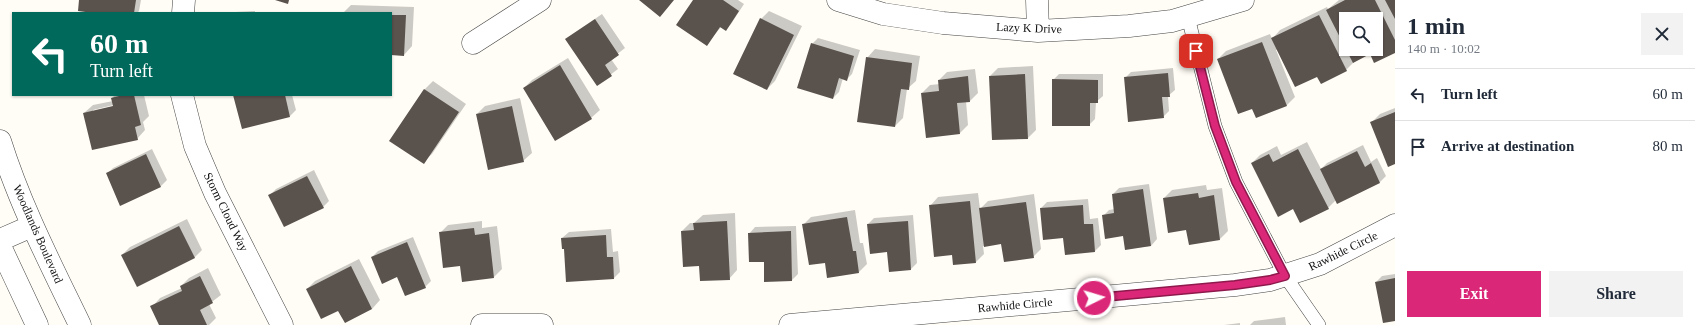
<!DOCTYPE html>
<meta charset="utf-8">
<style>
:root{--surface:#fff;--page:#f2f2f3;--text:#1f2937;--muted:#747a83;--line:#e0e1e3;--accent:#db2777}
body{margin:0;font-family:Georgia,serif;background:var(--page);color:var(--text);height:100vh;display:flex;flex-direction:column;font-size:15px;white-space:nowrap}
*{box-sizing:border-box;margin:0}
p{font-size:13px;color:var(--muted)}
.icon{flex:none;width:22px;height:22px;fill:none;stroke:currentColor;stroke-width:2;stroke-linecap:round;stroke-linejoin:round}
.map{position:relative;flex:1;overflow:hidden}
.panel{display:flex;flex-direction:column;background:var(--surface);width:300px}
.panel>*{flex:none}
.top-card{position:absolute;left:12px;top:12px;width:380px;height:84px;border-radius:0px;box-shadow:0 1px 3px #0004;background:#00695c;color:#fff;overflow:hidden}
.controls{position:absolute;left:1339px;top:12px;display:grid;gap:8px}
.controls a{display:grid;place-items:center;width:44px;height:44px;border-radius:0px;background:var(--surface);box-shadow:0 1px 3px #0004;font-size:20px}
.pin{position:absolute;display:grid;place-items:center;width:34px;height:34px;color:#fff;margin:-17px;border-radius:8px;box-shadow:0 2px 6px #0006}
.me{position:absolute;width:44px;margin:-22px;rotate:85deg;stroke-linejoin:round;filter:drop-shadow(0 0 3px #0008)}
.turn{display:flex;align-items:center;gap:14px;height:84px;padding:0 12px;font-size:18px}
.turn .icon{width:52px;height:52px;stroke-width:2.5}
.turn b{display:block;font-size:28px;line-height:34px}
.round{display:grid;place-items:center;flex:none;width:42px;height:42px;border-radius:0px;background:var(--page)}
.summary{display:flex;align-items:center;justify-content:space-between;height:68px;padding:0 12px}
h1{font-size:24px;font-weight:600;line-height:30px}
.primary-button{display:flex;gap:8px;margin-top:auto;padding:8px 12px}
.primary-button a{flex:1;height:46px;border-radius:0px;background:var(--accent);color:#fff;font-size:16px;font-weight:600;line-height:46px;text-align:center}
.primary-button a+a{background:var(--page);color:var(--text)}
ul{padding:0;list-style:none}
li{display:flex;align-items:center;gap:12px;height:52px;padding:0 12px;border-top:1px solid var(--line)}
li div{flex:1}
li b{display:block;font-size:15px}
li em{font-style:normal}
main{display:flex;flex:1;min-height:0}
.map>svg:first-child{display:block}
.shadow{fill:#0003;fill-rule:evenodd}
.building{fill:#5a524d;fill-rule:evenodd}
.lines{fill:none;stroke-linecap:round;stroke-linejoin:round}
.service-casing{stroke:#444;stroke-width:14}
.minor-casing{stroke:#444;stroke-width:23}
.tertiary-casing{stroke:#444;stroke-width:23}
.service{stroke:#fff;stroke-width:13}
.minor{stroke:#fff;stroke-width:22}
.tertiary{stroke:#fff;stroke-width:22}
.route-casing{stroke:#8e194d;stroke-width:10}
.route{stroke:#db2777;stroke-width:7}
.labels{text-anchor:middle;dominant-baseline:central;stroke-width:4;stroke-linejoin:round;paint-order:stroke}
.street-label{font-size:12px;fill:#111;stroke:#fff}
</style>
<main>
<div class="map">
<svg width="1395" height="325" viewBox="0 0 1395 325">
<rect width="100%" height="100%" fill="#fffdf5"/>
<path class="shadow" d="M80,0H141L139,11L137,13H101Z
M694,0H738L744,4L731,24L725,30L721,27L707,44Z
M1339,0H1395V52L1370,53L1354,62L1346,70L1318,75L1278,49L1276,50L1295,97L1287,105L1253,107L1218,59L1226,51L1270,34L1272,39L1280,30L1327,7L1328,9ZM1346,19H1376V49H1346Z
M351,5L414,7L412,46L404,55L391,54V13H343Z
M255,11V13H235V12Z
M769,11L802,26L775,81L767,89L761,19Z
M602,14L625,48L611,59L618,69L597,85L567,39L573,34Z
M818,38L860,50L852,74L846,80L843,78L839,92L833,98L812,44Z
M875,49L920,56L916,81L907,89L903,118L895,126L867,58Z
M568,58L600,110L591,118L555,140L524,88L532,80Z
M1033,66L1036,130L1028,138L993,139L990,76L998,68Z
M1173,68L1175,90L1168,96L1169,111L1163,117L1125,78L1131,72Z
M975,69L978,93L970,101H966L968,125L960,133L927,137L922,93L930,85L940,84L939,80L947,72Z
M1059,74H1103V96L1096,102L1095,119L1089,125L1053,80Z
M433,81L466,104L432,154L423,162L391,140L425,89Z
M115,95H144L149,116L143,122L145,130L137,139L84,113L93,105L113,101L112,98ZM118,104V106L93,112V110Z
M234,95H292L296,110L290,116Z
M520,98L532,153L523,161L477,114L485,106Z
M1395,108V163L1372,122L1380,114Z
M1307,142L1321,169L1327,163L1363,145L1371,162L1377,158L1386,176L1380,182L1337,203L1336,200L1328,208H1293L1252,163L1260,155L1277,146L1281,155Z
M152,149L167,180L161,186L107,174L113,168Z
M314,170L329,201L323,207L269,196L276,189Z
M1149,184L1157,239L1151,246L1126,249L1124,235L1103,216L1109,210L1115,209L1113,194L1119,188Z
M1206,185L1207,190L1222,188L1228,231L1220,239L1187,229L1164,198L1172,190Z
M978,193L980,209L988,201L1034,194L1041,249L1033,257L1002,243L983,246L984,254L976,262L954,264L953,253L930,206L938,197Z
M1088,199L1090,219L1098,218L1101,245L1095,251L1064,237L1041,208L1047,202Z
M855,210L860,243H863L867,264L859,272L826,262L803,225L811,217Z
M735,213L737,270L729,279L700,265L682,231L690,223H694L703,215Z
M913,215L917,263L911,269L888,251L868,224L874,218Z
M187,219L202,250L194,258L122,255L130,247Z
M482,221V228L497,226L502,269L494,277L461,265L440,233L448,225Z
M796,226L798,274L792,280L765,261L749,234L755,227Z
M611,229L613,252L618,251L620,272L614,278L565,248L562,238L569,232Z
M413,237L431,281L425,287L398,276L372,257L378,251Z
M359,259L380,300L372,309L345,322L339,310L307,289L315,281Z
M208,268L221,295L209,304L216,318L209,325H161L152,307L160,298L182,288L181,286L189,278Z
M1395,274V320L1376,282L1382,276Z
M1285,317L1286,325H1250L1254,321Z
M1240,323V325H1224Z"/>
<path class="building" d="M79,0H136L134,13H93L78,11Z
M275,0H289L288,4Z
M639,0H674L660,17Z
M693,0H723L739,11L726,31L720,27L707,46L676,25Z
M1345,0H1375L1395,40V53L1374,63L1370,54L1353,63L1326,10ZM1346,19H1376V49H1346Z
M1385,0H1395V19Z
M391,15H406L404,56L391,55Z
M1319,15L1347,71L1321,84L1317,77L1295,87L1271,38Z
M760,18L794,35L767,90L733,74Z
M595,19L619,55L605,65L612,76L597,86L565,39Z
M1262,42L1287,106L1256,118L1252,109L1238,114L1217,59Z
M811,43L854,56L847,81L839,78L833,99L797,88Z
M866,57L912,63L909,90L901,89L895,127L857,122Z
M560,65L592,119L555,141L523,88Z
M1168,73L1170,97H1162L1164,118L1128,122L1124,77Z
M1025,74L1028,139L992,140L989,76Z
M968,76L970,102L957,103L960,134L926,138L921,93L939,91L938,80Z
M1052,79L1098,80V103H1090V126H1052Z
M424,89L459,112L424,164L389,141Z
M123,95H134L141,125L135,127L138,140L92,150L83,113L113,106L111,98Z
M233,95H285L290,117L242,129Z
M512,106L524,162L488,170L476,114Z
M1395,112V164L1388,167L1370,122Z
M1298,149L1329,209L1300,223L1293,209L1278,217L1251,163L1269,154L1273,162Z
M1357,151L1365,167L1371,163L1380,183L1337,204L1320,169Z
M146,154L161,187L120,206L106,173Z
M307,176L324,208L284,227L268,195Z
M1143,189L1151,246L1125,250L1123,236L1105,239L1102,215L1114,213L1112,194Z
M1198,193L1199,198L1214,195L1220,240L1189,245L1186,230L1168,233L1163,198Z
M970,201L976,263L953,265L952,255L934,257L929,205Z
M1026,202L1034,258L1004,262L1001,244L984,247L979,208Z
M1083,205L1084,224H1093L1095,252L1065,255L1063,238L1043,240L1040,208Z
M847,217L853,251H856L859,273L827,278L825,263L809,265L802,224Z
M727,221L730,280L700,281L699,266L683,267L681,231L694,230L693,223Z
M908,221L911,270L889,272L887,252L870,254L867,224Z
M179,226L195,258L137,287L121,255Z
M474,228L475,235L489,233L494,278L462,282L460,266L443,268L439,232Z
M791,231L792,281L764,282V262H749L748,233Z
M606,235L607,257H613L614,279L566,282L564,249H562L561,238Z
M407,242L426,288L405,296L397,277L382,284L371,257Z
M351,266L372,309L345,323L338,311L321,319L306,289Z
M200,276L213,303L200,310L207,325H159L150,306L182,291L180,286Z
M1395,278V321L1383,323L1375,282Z"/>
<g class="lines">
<defs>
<path id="service" d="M1188,17L1215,126L1236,182L1285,276L1319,325"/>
<path id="minor" d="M838,0L883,14L943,23L1038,31L1129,26L1172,21L1243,0
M1037,0L1038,31
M183,13L184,0
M473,43L540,0
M182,95L195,146L215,193L282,325
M482,325H542
M790,325L1235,285L1270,280L1320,264L1395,225"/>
<path id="tertiary" d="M0,141C20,205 51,265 80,325
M0,240L32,226
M0,246L37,325"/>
</defs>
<use href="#service" class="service-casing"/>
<use href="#minor" class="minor-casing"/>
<use href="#tertiary" class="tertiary-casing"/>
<use href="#service" class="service"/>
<use href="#minor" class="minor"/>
<use href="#tertiary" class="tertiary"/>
</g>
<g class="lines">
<defs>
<path id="route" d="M1094,298L1235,285L1270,280L1285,276L1236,182L1215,126L1196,51"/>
</defs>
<use href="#route" class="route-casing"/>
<use href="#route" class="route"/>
</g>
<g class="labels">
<g class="street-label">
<text transform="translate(1029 28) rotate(2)">Lazy K Drive</text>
<text transform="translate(226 212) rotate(64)">Storm Cloud Way</text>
<text transform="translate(38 234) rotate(66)">Woodlands Boulevard</text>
<text transform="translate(1343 251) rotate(-26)">Rawhide Circle</text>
<text transform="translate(1015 305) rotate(-5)">Rawhide Circle</text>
</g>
</g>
</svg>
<div class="controls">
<a><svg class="icon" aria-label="search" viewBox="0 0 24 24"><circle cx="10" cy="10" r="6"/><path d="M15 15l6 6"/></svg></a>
</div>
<div class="pin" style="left:1196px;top:51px;background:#d93025"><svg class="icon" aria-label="arrive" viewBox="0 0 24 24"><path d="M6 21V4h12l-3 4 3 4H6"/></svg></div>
<svg class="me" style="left:1094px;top:298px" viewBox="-20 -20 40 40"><circle r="17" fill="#db2777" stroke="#fff" stroke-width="3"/><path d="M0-11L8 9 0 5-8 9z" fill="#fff"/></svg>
<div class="top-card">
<div class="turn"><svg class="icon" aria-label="left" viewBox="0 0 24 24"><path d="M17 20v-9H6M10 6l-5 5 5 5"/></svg><div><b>60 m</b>Turn left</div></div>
</div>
</div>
<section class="panel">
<div class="summary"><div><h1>1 min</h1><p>140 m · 10:02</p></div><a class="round"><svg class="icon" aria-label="close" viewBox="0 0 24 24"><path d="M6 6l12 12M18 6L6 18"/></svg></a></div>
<ul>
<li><svg class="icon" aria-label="left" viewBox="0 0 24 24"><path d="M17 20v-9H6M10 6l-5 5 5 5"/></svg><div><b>Turn left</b></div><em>60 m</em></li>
<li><svg class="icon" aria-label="arrive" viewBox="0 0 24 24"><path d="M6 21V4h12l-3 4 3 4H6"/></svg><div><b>Arrive at destination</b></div><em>80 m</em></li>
</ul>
<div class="primary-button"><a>Exit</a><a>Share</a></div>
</section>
</main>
